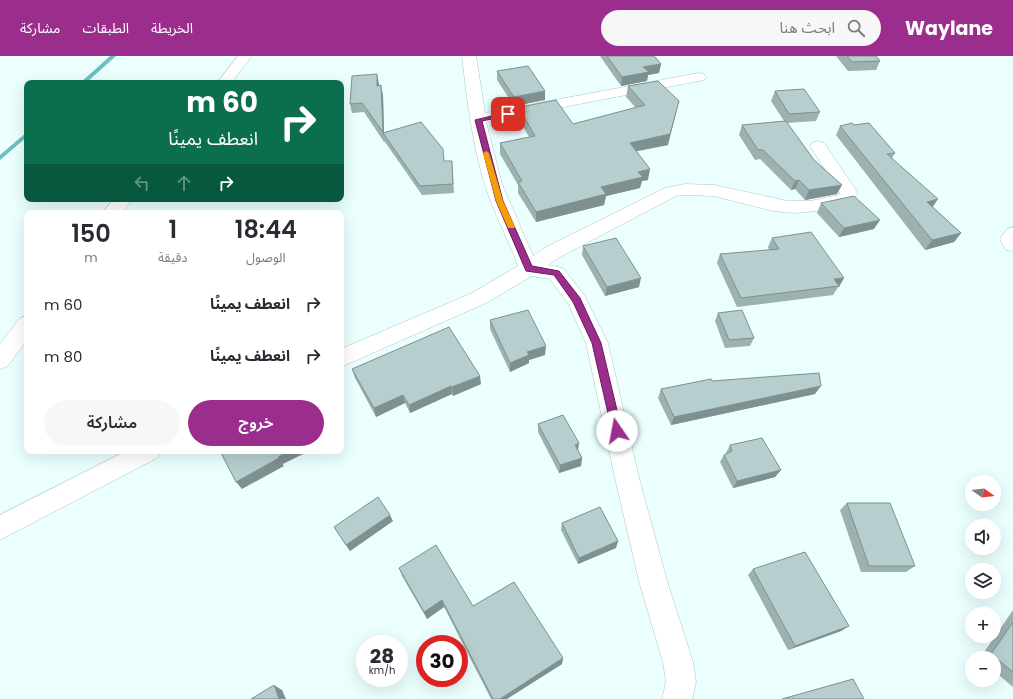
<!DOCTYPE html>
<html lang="ar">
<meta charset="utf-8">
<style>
:root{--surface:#fff;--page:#f7f7f7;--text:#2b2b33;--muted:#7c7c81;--accent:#9b2d8c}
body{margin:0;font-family:Poppins,"Noto Sans Arabic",sans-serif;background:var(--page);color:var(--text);direction:rtl;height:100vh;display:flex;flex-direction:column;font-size:15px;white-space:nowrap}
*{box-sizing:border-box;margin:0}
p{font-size:13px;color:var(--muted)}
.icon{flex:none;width:22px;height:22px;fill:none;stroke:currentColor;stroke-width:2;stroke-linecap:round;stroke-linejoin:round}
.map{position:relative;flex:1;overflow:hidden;direction:ltr}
.details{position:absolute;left:24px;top:154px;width:320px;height:244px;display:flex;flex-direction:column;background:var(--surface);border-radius:8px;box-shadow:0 4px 16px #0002;direction:rtl}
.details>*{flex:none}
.top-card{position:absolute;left:24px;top:24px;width:320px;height:122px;border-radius:8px;box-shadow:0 4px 16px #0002;direction:rtl;background:#0b6e4f;color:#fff;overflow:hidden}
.needle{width:26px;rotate:104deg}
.buttons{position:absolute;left:965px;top:419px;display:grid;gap:8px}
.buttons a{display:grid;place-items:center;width:36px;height:36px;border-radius:50%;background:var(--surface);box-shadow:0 4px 16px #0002;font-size:20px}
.speed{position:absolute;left:356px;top:579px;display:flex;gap:8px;font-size:20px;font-weight:700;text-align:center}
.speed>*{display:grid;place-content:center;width:52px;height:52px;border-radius:50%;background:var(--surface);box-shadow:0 4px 16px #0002;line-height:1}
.speed small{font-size:10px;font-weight:400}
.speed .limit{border:6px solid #d22;background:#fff;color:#111}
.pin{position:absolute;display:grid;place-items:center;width:34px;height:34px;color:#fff;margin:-17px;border-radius:8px;box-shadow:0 2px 6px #0006}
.me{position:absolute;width:44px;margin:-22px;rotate:348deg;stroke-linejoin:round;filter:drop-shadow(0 0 3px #0008)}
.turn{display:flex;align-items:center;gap:14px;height:84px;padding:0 20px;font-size:18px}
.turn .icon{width:52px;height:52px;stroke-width:2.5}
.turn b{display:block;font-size:28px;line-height:34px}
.lanes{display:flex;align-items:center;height:38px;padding:0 20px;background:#0003;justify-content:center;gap:20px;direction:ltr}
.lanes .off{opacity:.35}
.eta{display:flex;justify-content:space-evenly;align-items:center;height:68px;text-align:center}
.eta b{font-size:24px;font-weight:600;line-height:28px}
.button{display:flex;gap:8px;margin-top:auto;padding:8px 20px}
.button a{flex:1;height:46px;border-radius:24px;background:var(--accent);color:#fff;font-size:16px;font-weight:600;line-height:46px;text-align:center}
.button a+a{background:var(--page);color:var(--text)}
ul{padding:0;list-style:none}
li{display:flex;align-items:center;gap:12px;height:52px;padding:0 20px}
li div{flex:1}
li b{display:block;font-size:15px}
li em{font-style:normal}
header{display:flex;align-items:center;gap:24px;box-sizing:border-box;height:56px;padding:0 20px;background:var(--accent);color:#fff}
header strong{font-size:19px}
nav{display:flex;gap:22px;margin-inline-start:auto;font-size:14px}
.search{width:280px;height:36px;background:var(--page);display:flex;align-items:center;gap:10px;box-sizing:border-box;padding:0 14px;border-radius:22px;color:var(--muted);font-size:15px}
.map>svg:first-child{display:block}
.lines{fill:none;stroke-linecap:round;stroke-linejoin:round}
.stream{fill:#70bec1;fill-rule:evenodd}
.street-casing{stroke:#aec5c6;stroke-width:1}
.street{fill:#fff;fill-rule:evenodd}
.wall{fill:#9db1b1}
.shaded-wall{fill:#7f9090}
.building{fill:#b6cece;stroke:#7f9090}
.route{fill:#9b2d8c;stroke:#651d5b}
.slow{fill:#f59e0b}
</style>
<header>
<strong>Waylane</strong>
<div class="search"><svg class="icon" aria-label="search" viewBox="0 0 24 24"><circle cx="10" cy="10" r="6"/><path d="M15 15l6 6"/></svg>ابحث هنا</div>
<nav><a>الخريطة</a><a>الطبقات</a><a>مشاركة</a></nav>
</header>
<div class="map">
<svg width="1013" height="643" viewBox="0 0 1013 643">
<rect width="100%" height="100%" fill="#ebffff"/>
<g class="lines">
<path class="stream" d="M110,0H116L86,27H80Z
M27,76V81L0,104V99Z"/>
<defs>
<path id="street" d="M238,0H252L231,27H217Z
M462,0H476L485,57L699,17L704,18L706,21L704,24L699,25L486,66L502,128L533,200L546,191L665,132L685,128L714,129L788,145H810L839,139L840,137L810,90L812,87L818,85L824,87L858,137L851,147L817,155L795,157L773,155L714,140L685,139L676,140L560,201L548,209L563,212L584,239L608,287L639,422L667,525L693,606L696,626L692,643H662L666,626L663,606L639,525L615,422L586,287L568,247L550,223L532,220L486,247L341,311V293L472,237L518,210C508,183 494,157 485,129C472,87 467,43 462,0Z
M114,143H133L121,157H102Z
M1013,171V195L1006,194L1000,183L1007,173Z
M27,260V284L8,310L0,313V288L20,262Z
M126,395H161L157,402L0,484V459Z"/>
</defs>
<use href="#street" class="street-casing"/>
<use href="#street" class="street"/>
</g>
<path class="wall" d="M600,0H654L661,8L659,17L648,19L647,25L621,30Z
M836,0H876L880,5L876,14L848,15Z
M497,15L545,44L514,50L497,24Z
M658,25L668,89L636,95L648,124L642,125L640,132L606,140L604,149L536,166L518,137V129L500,98V87L529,81L520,65V54H521V51L573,68L636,52L626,41L628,30Z
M379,28V30L383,39L384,76L444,105H452L454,137L422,139L385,86L384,85V86L364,56L352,57L350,48Z
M775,35L820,56L816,65L787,67L837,138L805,144L795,133L791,134L760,103L755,104L739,79L742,69L784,65L771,45Z
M840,70L895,97L892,102L933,151L961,177L954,186L925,194L836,79Z
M821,147L874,173L839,181L817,157Z
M772,182L844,222L833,239L737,251L717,207L720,198L769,194L768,191Z
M583,190L639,231L605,240L582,199Z
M718,257L754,282L750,290L725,292L715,265Z
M490,264L545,299L529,304V307L510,316L490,273Z
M352,313L481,328L453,340L452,338L410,357L405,347L376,361L355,322Z
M712,325L815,338L671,369L658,342L661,333Z
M538,368L578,394L582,402L581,410L559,417L538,376Z
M730,389L781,414L775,421L733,432L720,406L724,399L726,398V397Z
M847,447L915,510L906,516H861L840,454Z
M393,465L350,495L334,471Z
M562,467L618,485L616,492L578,508L561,474Z
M399,512L473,550L563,602L562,608L507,643H491L444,551L427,563L402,520Z
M753,513L849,570L841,575L788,594L748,519Z
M1013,554V631L994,615V602H980Z"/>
<path class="shaded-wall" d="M661,8L659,17L648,19L647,25L621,30L622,21L643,11Z
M377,18L379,28V39L377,30Z
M381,29L383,39L384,78L383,77L384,86L383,76Z
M545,35V44L514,50V41Z
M679,45L668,89L628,97L630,87Z
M650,113L648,124L642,125L640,132L606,140L604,149L536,166V156L638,116Z
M799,124L795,133L791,134L795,125Z
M842,129L837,138L805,144L809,134Z
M938,143L932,152L927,146Z
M880,164L874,173L839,181L844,172Z
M961,177L954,186L925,194L932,184Z
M641,222L639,231L605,240L607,231Z
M844,222L839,231H838L839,230L834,223Z
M546,290L545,299L529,304V307L510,316V307L527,296Z
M480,320L481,328L453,340L452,331Z
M451,330L452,338L410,357L409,349Z
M821,330L815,338L671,369L674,361Z
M403,339L405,347L376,361L374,352Z
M579,387L578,395L575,389Z
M289,395H309L283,408L278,401Z
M279,402L284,410L242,433L236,426Z
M582,402L581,410L559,417L560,409Z
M781,414L775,421L733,432L737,425Z
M390,459L393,465L350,495L346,489Z
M618,485L616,492L578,508L579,502Z
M442,544L444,551L427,563L424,556Z
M849,570L841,575L788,594L795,590Z
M563,602L562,608L507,643H500Z
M274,629L282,634L286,643H279Z"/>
<path class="building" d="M607,0H654L661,8L643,11L649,16L622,21Z
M847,0H876L880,5L852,6Z
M528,10L545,35L514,41L497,15Z
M377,18V30L381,29L383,76L362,47L350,48L352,20Z
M658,25L679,45L670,78L630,87L650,113L638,116L643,121L601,131L606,138L536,156L518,126L522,125L500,87L535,80L520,54H523L521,51L556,44L573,68L645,49L628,30Z
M804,33L820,56L789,58L775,35Z
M786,65L814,104L842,129L809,134L799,124L795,125L763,94H758L742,69Z
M421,66L443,93L444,105H452L453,128L420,130L383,77Z
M852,67L854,69L869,67L895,97L887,98L938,143L927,146L961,177L932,184L840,70Z
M854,140L880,164L844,172L821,147Z
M811,176L844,222L834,223L839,230L741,242L720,198L779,193L772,182Z
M616,182L641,222L607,231L583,190Z
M528,254L546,290L527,296L529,299L510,307L490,264Z
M742,254L754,282L729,284L718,257Z
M449,271L480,320L452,331L451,330L409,349L403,339L374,352L352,313Z
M819,317L821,330L674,361L661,333L711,323L712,325Z
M563,359L579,387L575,389L582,402L560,409L538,368Z
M762,382L781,414L737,425L724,399L732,395L730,389Z
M220,395H289L278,401L279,402L236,426Z
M378,441L390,459L346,489L334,471Z
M847,447H890L915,510H869Z
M600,451L618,485L579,502L562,467Z
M436,489L473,550L514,526L563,602L500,643H493L442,544L424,556L399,512Z
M805,496L849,570L795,590L753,513Z
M1013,566V616L991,598Z
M853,623L864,643H782Z
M274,629L279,643H251Z"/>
<path class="route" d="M508,56L510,57V59L482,65L503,145L532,210L559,215L580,242L601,287L622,375L617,379L612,375L592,287L573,246L554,219L526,215L496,145L475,64Z"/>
<path class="slow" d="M486,95L489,97L503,145L515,171L514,172H508L496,145L483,97Z"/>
</svg>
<div class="buttons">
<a><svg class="needle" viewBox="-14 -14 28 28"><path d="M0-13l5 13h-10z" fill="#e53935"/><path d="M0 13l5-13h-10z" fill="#7c7c81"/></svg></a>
<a><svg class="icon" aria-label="sound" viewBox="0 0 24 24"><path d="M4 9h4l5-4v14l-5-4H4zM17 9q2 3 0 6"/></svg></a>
<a><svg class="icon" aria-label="layers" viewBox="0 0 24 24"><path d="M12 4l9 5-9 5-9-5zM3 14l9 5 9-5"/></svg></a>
<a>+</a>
<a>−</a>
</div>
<div class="speed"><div>28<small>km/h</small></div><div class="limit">30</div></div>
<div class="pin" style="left:508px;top:58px;background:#d93025"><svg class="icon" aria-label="arrive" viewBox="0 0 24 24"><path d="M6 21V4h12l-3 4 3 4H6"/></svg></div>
<svg class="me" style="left:617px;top:375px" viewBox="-20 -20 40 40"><circle r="19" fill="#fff"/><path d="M0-13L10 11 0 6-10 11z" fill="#9b2d8c"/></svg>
<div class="top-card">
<div class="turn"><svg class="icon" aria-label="right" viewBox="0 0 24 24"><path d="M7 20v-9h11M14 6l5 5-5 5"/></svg><div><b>60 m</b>انعطف يمينًا</div></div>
<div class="lanes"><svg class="icon off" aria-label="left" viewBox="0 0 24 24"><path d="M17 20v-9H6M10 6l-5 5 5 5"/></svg><svg class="icon off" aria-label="ahead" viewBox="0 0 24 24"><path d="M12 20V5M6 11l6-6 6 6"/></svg><svg class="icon" aria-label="right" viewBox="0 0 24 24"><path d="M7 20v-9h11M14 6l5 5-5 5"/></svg></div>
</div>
<section class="details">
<div class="eta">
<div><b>18:44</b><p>الوصول</p></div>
<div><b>1</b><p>دقيقة</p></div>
<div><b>150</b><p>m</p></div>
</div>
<ul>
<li><svg class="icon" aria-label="right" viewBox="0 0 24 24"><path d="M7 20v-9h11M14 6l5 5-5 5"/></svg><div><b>انعطف يمينًا</b></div><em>60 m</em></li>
<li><svg class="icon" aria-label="right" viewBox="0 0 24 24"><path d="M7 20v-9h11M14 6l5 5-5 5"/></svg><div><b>انعطف يمينًا</b></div><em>80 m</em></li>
</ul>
<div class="button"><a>خروج</a><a>مشاركة</a></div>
</section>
</div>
